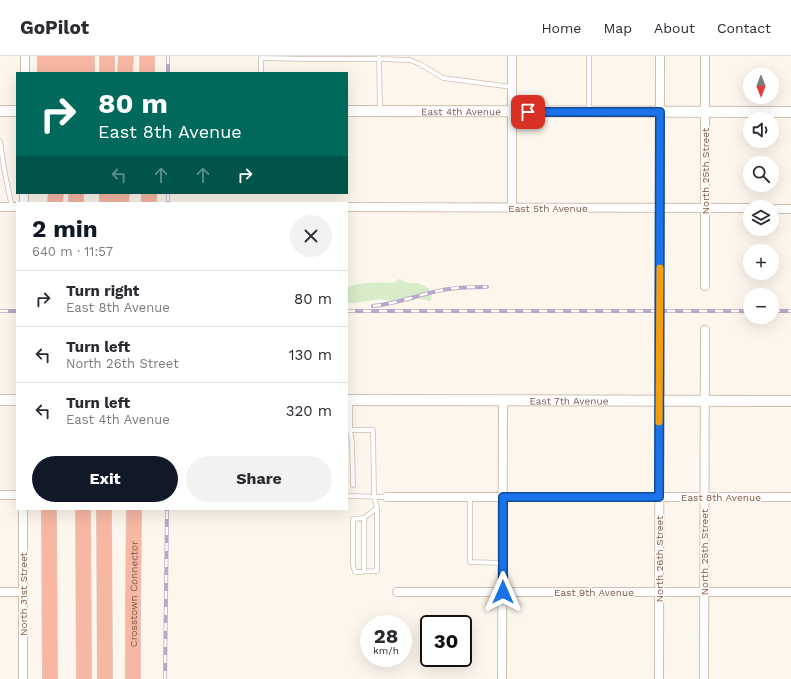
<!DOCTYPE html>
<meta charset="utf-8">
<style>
:root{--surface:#fff;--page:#f2f2f3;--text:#2b2b33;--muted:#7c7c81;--line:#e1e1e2;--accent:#111827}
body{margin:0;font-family:"Work Sans",sans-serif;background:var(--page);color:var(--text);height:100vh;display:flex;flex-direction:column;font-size:15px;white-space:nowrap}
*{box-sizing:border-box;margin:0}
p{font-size:13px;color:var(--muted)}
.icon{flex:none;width:22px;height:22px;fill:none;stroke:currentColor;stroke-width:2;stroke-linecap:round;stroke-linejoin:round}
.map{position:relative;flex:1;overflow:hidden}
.sheet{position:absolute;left:16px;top:146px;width:332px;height:308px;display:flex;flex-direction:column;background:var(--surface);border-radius:0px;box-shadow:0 4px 16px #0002}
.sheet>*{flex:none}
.top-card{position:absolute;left:16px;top:16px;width:332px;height:122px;border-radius:0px;box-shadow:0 4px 16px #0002;background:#00695c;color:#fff;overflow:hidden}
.needle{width:26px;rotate:180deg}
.fabs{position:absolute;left:743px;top:12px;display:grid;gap:8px}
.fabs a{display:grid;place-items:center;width:36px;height:36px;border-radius:50%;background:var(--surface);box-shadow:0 4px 16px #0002;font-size:20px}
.speed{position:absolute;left:360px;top:559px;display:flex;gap:8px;font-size:20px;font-weight:700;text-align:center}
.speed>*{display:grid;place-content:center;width:52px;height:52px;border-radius:50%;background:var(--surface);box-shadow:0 4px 16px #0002;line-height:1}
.speed small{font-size:10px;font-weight:400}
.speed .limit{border:2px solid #111;border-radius:6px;background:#fff;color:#111}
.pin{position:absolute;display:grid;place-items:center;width:34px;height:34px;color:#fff;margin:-17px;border-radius:8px;box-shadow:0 2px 6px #0006}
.me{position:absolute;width:44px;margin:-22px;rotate:0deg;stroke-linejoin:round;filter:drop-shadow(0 0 3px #0008)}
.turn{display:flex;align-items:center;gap:14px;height:84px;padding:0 16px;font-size:18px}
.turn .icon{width:52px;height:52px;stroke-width:2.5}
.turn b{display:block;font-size:28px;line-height:34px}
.lanes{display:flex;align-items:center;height:38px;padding:0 16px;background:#0003;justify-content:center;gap:20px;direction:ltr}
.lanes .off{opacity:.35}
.round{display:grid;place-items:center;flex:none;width:42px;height:42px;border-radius:21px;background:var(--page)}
.summary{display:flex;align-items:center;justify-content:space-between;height:68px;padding:0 16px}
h1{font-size:24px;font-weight:700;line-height:30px;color:var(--accent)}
.cta{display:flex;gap:8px;margin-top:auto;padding:8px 16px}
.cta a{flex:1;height:46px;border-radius:24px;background:var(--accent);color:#fff;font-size:16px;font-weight:700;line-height:46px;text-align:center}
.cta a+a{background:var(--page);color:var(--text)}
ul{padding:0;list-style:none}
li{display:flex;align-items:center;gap:12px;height:56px;padding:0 16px;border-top:1px solid var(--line)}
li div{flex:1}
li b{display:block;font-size:15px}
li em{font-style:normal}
header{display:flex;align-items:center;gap:24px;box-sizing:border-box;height:56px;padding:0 20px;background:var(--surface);border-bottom:1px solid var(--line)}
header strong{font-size:19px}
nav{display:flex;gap:22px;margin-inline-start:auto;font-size:14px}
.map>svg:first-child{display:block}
.green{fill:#d8ecc9}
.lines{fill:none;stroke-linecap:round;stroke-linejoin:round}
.service-casing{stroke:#d1beb0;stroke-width:5.5}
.minor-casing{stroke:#d1beb0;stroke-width:10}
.tertiary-casing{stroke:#d1beb0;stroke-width:12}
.motorway-casing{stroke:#dad1cd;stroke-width:16}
.service{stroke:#fff;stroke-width:4}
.minor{stroke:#fff;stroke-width:8}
.tertiary{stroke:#fff;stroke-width:10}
.motorway{stroke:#f7b7a3;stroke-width:15}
.rail-casing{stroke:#b9a8c9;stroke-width:4}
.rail{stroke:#fffaf3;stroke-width:2.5;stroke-dasharray:8;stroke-linecap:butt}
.route-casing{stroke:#114b97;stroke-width:10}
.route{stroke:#1a73e8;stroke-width:7}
.slow{stroke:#f59e0b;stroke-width:7}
.labels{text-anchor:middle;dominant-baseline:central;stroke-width:3.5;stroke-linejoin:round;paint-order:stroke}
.street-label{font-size:10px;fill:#7a5c4d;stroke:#fffaf3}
</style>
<header>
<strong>GoPilot</strong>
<nav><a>Home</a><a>Map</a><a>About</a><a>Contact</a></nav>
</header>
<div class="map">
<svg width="791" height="623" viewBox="0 0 791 623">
<rect width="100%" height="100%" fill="#fdf6ec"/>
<path class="green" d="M399,223L407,227H418L429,233L432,239L431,245L419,243L411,245L397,246L380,243L353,247H347V232C356,226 382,226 393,227Z"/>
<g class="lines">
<defs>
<path id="service" d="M379,0L380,55
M261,17V2L306,3H379L410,4L420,8L443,22L512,31
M589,56V0
M0,85L5,118L12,151
M350,345V374L352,387L353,429
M350,374H373L374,440L377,452V515L355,516L353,509V463L364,462L377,452
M347,440L387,441
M470,441V506L502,507
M364,462V516"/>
<path id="minor" d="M25,17V0
M24,147V137
M0,151H17
M347,151L750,152
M512,152V0
M772,153H791
M705,230V0
M0,439H17
M387,441H791
M0,536H23
M397,536H791
M23,623V453
M502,623L503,345
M659,623L660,0
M704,623L705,274"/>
<g id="tertiary">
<path d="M0,55H17"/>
<path id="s1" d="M347,55L791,56"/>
<path d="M0,344H17"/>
<path id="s2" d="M347,344L791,345"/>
</g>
<g id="motorway">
<path d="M73,0V17"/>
<path d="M107,0V17"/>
<path d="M147,0V17"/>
<path d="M45,17V0"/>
<path d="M59,17V0"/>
<path d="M87,17V0"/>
<path d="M125,17L126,0"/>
<path d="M76,137V147"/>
<path d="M55,147L56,137"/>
<path d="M107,147V137"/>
<path d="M121,147L122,137"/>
<path d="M149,147V137"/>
<path d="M49,453L50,623"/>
<path d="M83,453L84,623"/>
<path d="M104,453L105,623"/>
<path id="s3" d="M133,623V555L134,453"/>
</g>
</defs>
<use href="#service" class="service-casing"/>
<use href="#minor" class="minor-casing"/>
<use href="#tertiary" class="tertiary-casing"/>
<use href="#motorway" class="motorway-casing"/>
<use href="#service" class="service"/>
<use href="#minor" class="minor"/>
<use href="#tertiary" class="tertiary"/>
<use href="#motorway" class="motorway"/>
<defs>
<path id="rail" d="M168,0V17
M168,137V147
M373,250C397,248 419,238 443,234C457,231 472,231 487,231
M0,255H17
M347,255H750
M772,255H791
M165,623L167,453"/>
</defs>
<use href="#rail" class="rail-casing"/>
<use href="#rail" class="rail"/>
</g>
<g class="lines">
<defs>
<path id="route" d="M503,536V441H659L660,56H528"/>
</defs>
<use href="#route" class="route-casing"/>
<use href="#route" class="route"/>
<path class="slow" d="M659,366L660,212"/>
</g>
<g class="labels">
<g class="street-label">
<text stroke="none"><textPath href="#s1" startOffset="114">East 4th Avenue</textPath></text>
<text transform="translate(705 115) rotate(-90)">North 25th Street</text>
<text x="548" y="152">East 5th Avenue</text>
<text stroke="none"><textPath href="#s2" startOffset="222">East 7th Avenue</textPath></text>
<text x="721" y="441">East 8th Avenue</text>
<text transform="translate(704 496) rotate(-90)">North 25th Street</text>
<text transform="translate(659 503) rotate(-90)">North 26th Street</text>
<text x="594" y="536">East 9th Avenue</text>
<text transform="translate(23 538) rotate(-90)">North 31st Street</text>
<text stroke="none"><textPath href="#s3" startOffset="85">Crosstown Connector</textPath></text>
</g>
</g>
</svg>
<div class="fabs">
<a><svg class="needle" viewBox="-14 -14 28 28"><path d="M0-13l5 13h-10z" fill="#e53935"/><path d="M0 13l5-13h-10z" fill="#7c7c81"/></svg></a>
<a><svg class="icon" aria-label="sound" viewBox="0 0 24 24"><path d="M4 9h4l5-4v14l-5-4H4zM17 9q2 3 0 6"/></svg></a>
<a><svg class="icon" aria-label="search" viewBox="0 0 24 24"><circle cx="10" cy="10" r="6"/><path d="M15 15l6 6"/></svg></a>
<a><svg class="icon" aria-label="layers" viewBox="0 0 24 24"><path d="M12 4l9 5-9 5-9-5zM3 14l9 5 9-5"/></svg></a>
<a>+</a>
<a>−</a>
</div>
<div class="speed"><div>28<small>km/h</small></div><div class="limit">30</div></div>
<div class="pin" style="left:528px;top:56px;background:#d93025"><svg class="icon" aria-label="arrive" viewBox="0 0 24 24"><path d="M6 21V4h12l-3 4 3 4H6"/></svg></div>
<svg class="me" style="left:503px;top:536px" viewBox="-20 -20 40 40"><path d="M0-17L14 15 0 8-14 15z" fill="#1a73e8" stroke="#fff" stroke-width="4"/></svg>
<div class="top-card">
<div class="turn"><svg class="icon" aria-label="right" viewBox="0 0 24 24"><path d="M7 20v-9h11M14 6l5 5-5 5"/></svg><div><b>80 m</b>East 8th Avenue</div></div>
<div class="lanes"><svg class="icon off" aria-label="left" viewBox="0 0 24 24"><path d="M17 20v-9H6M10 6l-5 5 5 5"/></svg><svg class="icon off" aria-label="ahead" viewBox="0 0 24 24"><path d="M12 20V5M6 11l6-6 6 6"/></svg><svg class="icon off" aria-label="ahead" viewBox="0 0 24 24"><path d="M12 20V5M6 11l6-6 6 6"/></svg><svg class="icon" aria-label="right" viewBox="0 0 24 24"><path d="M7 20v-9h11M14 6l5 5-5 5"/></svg></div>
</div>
<section class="sheet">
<div class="summary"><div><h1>2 min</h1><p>640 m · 11:57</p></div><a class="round"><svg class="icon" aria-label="close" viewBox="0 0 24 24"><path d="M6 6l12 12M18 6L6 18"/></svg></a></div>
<ul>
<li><svg class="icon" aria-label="right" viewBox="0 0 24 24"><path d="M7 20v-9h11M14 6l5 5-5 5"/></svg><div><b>Turn right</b><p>East 8th Avenue</p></div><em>80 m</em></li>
<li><svg class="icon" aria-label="left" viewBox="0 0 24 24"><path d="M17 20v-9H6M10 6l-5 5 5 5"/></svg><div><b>Turn left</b><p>North 26th Street</p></div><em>130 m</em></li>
<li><svg class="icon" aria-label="left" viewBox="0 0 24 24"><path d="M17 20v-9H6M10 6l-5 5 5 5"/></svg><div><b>Turn left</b><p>East 4th Avenue</p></div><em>320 m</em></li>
</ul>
<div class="cta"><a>Exit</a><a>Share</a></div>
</section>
</div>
